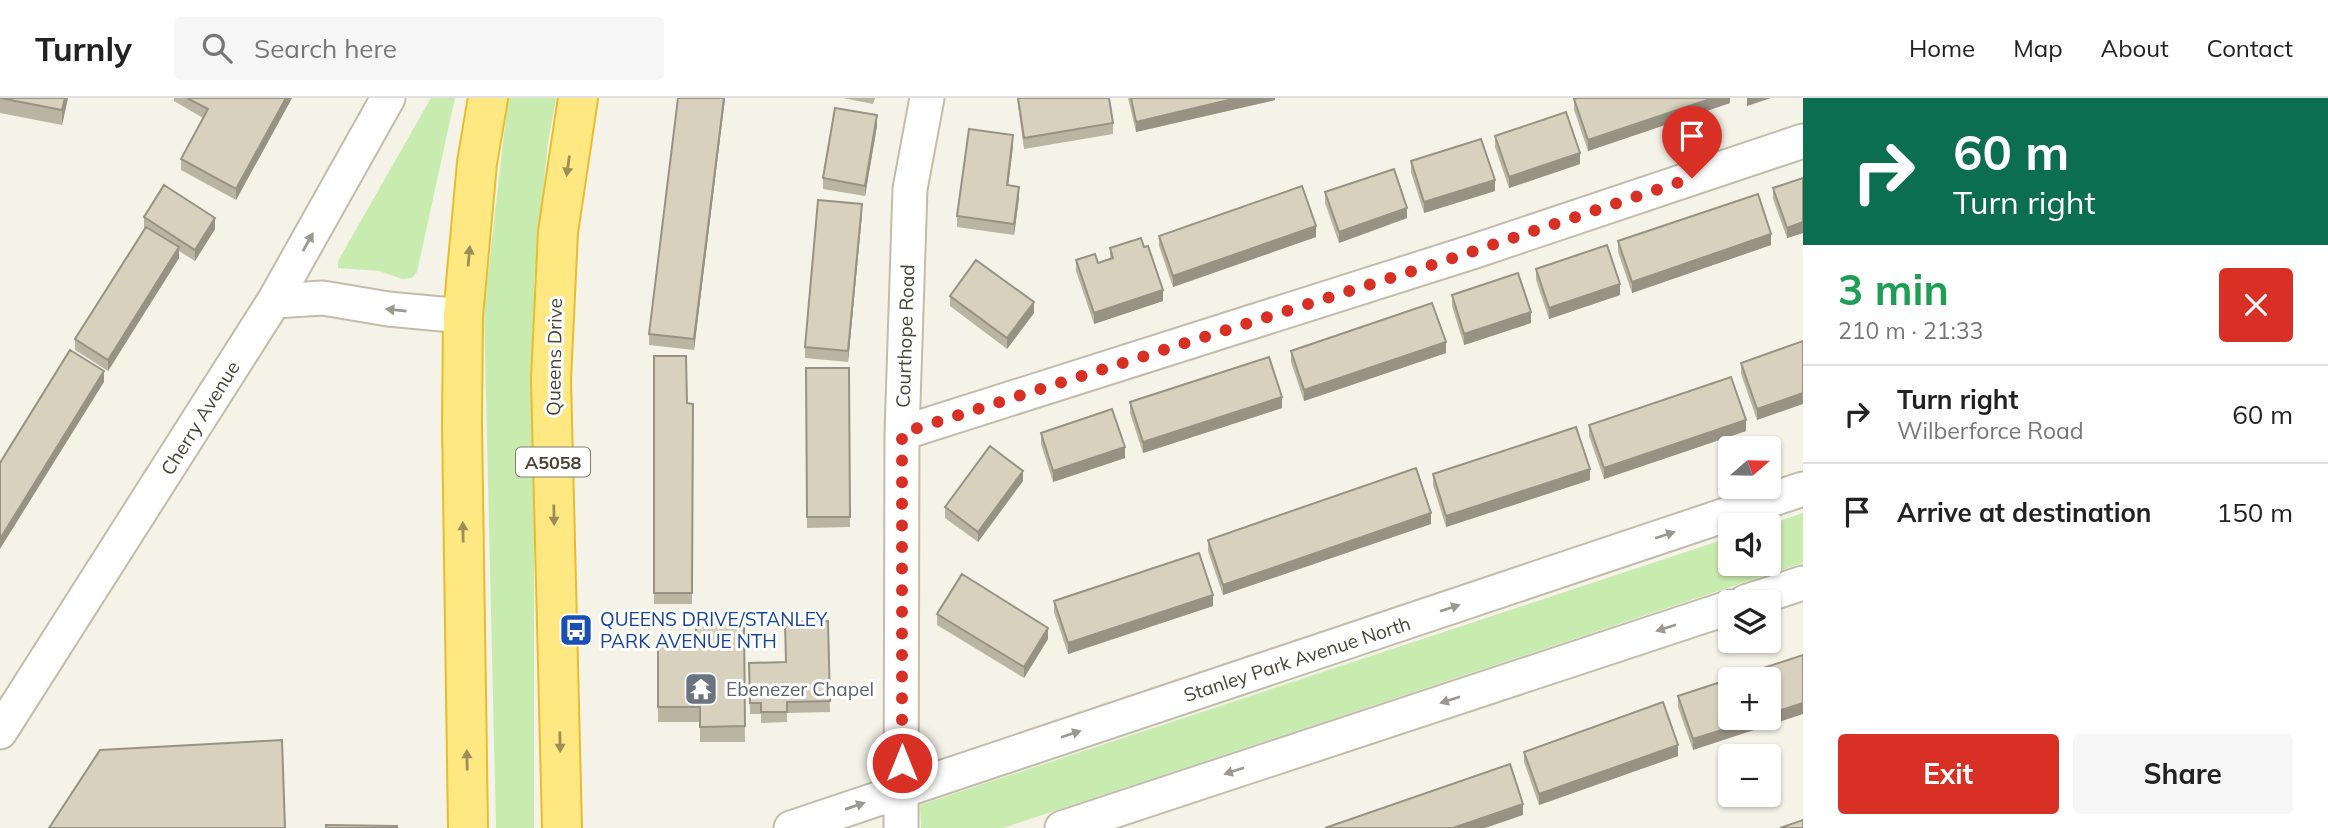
<!DOCTYPE html>
<meta charset="utf-8">
<style>
:root{--surface:#fff;--page:#f6f6f6;--text:#222;--muted:#767676;--line:#e0e0e0;--accent:#d93025}
body{margin:0;font-family:Mulish,sans-serif;background:var(--page);color:var(--text);height:100vh;display:flex;flex-direction:column;font-size:26px;white-space:nowrap}
*{box-sizing:border-box;margin:0}
p{font-size:23px;color:var(--muted)}
.icon{flex:none;width:38px;height:38px;fill:none;stroke:currentColor;stroke-width:2;stroke-linecap:round;stroke-linejoin:round}
.map{position:relative;flex:1;overflow:hidden}
.details{display:flex;flex-direction:column;background:var(--surface);width:525px}
.details>*{flex:none}
.hud{background:#0b6e4f;color:#fff;overflow:hidden}
.needle{width:46px;rotate:70deg}
.controls{position:absolute;left:1718px;top:338px;display:grid;gap:14px}
.controls a{display:grid;place-items:center;width:63px;height:63px;border-radius:7px;background:var(--surface);box-shadow:0 2px 5px #0004;font-size:35px}
.pin{position:absolute;display:grid;place-items:center;width:60px;height:60px;color:#fff;margin:-72px -30px;border-radius:50% 50% 50% 0;rotate:-45deg;box-shadow:0 0 7px #0007}
.pin .icon{rotate:45deg}
.me{position:absolute;width:77px;margin:-38px;rotate:0deg;stroke-linejoin:round;filter:drop-shadow(0 0 5px #0008)}
.turn{display:flex;align-items:center;gap:24px;height:147px;padding:0 35px;font-size:32px}
.turn .icon{width:91px;height:91px;stroke-width:2.5}
.turn b{display:block;font-size:49px;line-height:60px}
.round{display:grid;place-items:center;flex:none;width:74px;height:74px;border-radius:7px;background:var(--page)}
.head{display:flex;align-items:center;justify-content:space-between;height:119px;padding:0 35px}
h1{font-size:42px;font-weight:700;line-height:52px;color:#1e9e55}
.action{display:flex;gap:14px;margin-top:auto;padding:14px 35px}
.action a{flex:1;height:80px;border-radius:7px;background:var(--accent);color:#fff;font-size:28px;font-weight:700;line-height:80px;text-align:center}
.action a+a{background:var(--page);color:var(--text)}
ul{padding:0;list-style:none}
li{display:flex;align-items:center;gap:21px;height:98px;padding:0 35px;border-top:2px solid var(--line)}
li div{flex:1}
li b{display:block;font-size:26px}
li em{font-style:normal}
header{display:flex;align-items:center;gap:42px;box-sizing:border-box;height:98px;padding:0 35px;background:var(--surface);border-bottom:2px solid var(--line)}
header strong{font-size:33px}
nav{display:flex;gap:38px;margin-inline-start:auto;font-size:24px}
.search{width:490px;height:63px;background:var(--page);display:flex;align-items:center;gap:18px;box-sizing:border-box;padding:0 24px;border-radius:7px;color:var(--muted);font-size:26px}
main{display:flex;flex:1;min-height:0}
.map>svg:first-child{display:block}
.green{fill:#c8ecaf}
.lines{fill:none;stroke-linecap:round;stroke-linejoin:round}
.minor-casing{stroke:#c2bcaa;stroke-width:37}
.trunk-casing{stroke:#e8bc2f;stroke-width:42}
.minor{stroke:#fff;stroke-width:33}
.trunk{stroke:#ffe881;stroke-width:38}
.wall{fill:#bab4a3}
.shaded-wall{fill:#979284}
.building{fill:#d8d1bd;stroke:#979284;stroke-width:2}
.oneway{fill:#9b8e58}
.oneway2{fill:#9b9890}
.route{stroke:#d93025;stroke-width:12;stroke-dasharray:0 21.6}
.labels{text-anchor:middle;dominant-baseline:central;stroke-width:6;stroke-linejoin:round;paint-order:stroke}
.shield{fill:#fff;stroke:#807c72;stroke-width:2}
.shield-label{font-size:18px;font-weight:bold;fill:#494436}
.street-label{font-size:19px;fill:#494436;stroke:#fff}
.transit-label{font-size:19px;fill:#164399;stroke:#fff;text-anchor:start}
.worship-label{font-size:19px;fill:#5b616d;stroke:#fff;text-anchor:start}
</style>
<header>
<strong>Turnly</strong>
<div class="search"><svg class="icon" aria-label="search" viewBox="0 0 24 24"><circle cx="10" cy="10" r="6"/><path d="M15 15l6 6"/></svg>Search here</div>
<nav><a>Home</a><a>Map</a><a>About</a><a>Contact</a></nav>
</header>
<main>
<div class="map">
<svg width="1803" height="730" viewBox="0 0 1803 730">
<rect width="100%" height="100%" fill="#f5f3e8"/>
<path class="green" d="M431,0H455L417,174L412,180L402,181L379,173L338,170V163Z
M508,0H556L548,45L534,185V730H496L484,212Z
M1803,415V465L1003,730H921L920,707L1731,439V466H1769V427H1767Z"/>
<g class="lines">
<defs>
<path id="minor" d="M274,203L323,200L388,211L463,218
M902,335L1472,154L1803,43
M1745,504L1803,485
M0,634L274,203L388,0
M791,730L1803,391
M901,730L902,335L910,91L927,0
M1062,730L1731,509"/>
<path id="trunk" d="M468,730L462,326L463,218L477,65L488,0
M562,730L551,281L558,134L578,0"/>
</defs>
<use href="#minor" class="minor-casing"/>
<use href="#trunk" class="trunk-casing"/>
<use href="#minor" class="minor"/>
<use href="#trunk" class="trunk"/>
</g>
<path class="wall" d="M0,0H68L62,27L0,15Z
M174,0H292L236,102L181,72V61L203,20L174,3Z
M678,0H725L694,252L649,247V236Z
M843,0H875L873,6Z
M1017,0H1109L1113,25V36L1024,51Z
M1128,0H1275V2L1136,34Z
M1730,0V5L1588,53L1574,12V1Z
M877,28L865,98L823,91V80Z
M1495,38L1580,66L1509,90L1495,49Z
M1013,48L1008,88L1019,100L1014,137L957,129V118Z
M1411,63L1495,93L1424,115L1411,74Z
M1803,80V135L1787,140L1773,101V90Z
M1325,94L1407,120L1339,145L1325,105Z
M862,116L848,264L805,260V249Z
M144,119L215,131L195,163L179,153V160L108,273L75,252V241L144,131Z
M1159,138L1316,139L1173,189L1159,148Z
M1618,143L1771,147L1632,195L1618,154Z
M1110,150L1163,203L1094,226L1076,173V162L1098,165L1110,161Z
M1536,171L1620,197L1549,221L1536,182Z
M1452,197L1531,225L1464,247L1452,208Z
M950,198L1034,215L1007,251L950,208Z
M1803,243L1757,322L1741,276V265Z
M1291,253L1446,255L1304,303L1291,264Z
M654,258L687,305L693,306L692,506H654Z
M806,270H849L850,429L807,430Z
M1130,304L1282,310L1143,355L1130,315Z
M1589,327L1746,333L1604,381L1589,338Z
M1041,335L1125,360L1053,384L1041,346Z
M1433,376L1590,382L1446,429L1433,387Z
M1023,383L978,444L945,420V409Z
M1431,426L1223,497L1208,453V442Z
M1054,503L1213,508L1068,556L1054,514Z
M937,516L1048,541L1024,580L937,527Z
M744,520L745,644H700V624H658V542H696Z
M828,523L830,614L787,615V624L761,625V616H750L749,565L785,564Z
M1803,557L1693,652L1678,609V598Z
M1524,654L1678,658L1539,707L1524,664Z"/>
<path class="shaded-wall" d="M65,0H68L62,27V12Z
M286,0H292L236,102V91Z
M724,0H725L694,252V241Z
M1237,0H1275V2L1136,34V24Z
M1713,0H1730V5L1588,53V42Z
M1747,0H1771L1747,8Z
M877,17V28L865,98V88Z
M1013,37V48L1007,98V87Z
M1580,55V66L1509,90V79Z
M1495,82V93L1424,115V104Z
M1019,89V100L1014,137V126Z
M862,106V116L848,264V253Z
M1407,110V120L1339,145V134Z
M215,120V131L195,163V152Z
M1803,124V135L1787,140V130Z
M1316,128V139L1173,189V178Z
M1771,136V147L1632,195V184Z
M179,149V160L108,273V262Z
M1620,186V197L1549,221V210Z
M1163,192V203L1094,226V215Z
M1034,204V215L1007,251V240Z
M1531,214V225L1464,247V236Z
M1446,244V255L1304,303V292Z
M104,273V284L0,451V441Z
M1803,295V306L1757,322V311Z
M1282,299V310L1143,355V344Z
M1746,322V333L1604,381V370Z
M1125,349V360L1053,384V373Z
M1590,371V382L1446,429V418Z
M1023,373V383L978,444V434Z
M1431,415V426L1223,497V487Z
M1213,497V508L1068,556V545Z
M1048,530V541L1024,580V569Z
M1803,605V616L1693,652V641L1760,620H1769V616Z
M1678,647V658L1539,707V696Z
M1523,706V717L1485,730H1453Z"/>
<path class="building" d="M0,0H65L62,12Z
M187,0H286L236,91L181,61L208,11Z
M678,0H724L694,241L649,236Z
M1018,0H1109L1113,25L1024,40Z
M1131,0H1237L1136,24Z
M1578,0H1713L1588,42L1574,1Z
M835,10L877,17L865,88L823,80Z
M1566,14L1580,55L1509,79L1495,38Z
M969,31L1013,37L1007,87L1019,89L1014,126L957,118Z
M1481,41L1495,82L1424,104L1411,63Z
M1394,71L1407,110L1339,134L1325,94Z
M1803,80V124L1787,130L1773,90Z
M164,87L215,120L195,152L144,119Z
M1302,88L1316,128L1173,178L1159,138Z
M1758,96L1771,136L1632,184L1618,143Z
M818,102L862,106L848,253L805,249Z
M146,129L179,149L108,262L75,241Z
M1141,140L1144,149L1148,148L1163,192L1094,215L1076,162L1095,156L1098,165L1113,160L1110,150Z
M1607,147L1620,186L1549,210L1536,171Z
M976,162L1034,204L1007,240L950,198Z
M1518,175L1531,214L1464,236L1452,197Z
M1432,205L1446,244L1304,292L1291,253Z
M1803,243V295L1757,311L1741,265Z
M70,252L104,273L0,441V365Z
M654,258H686L687,305L693,306L692,495H654Z
M1269,259L1282,299L1143,344L1130,304Z
M806,270H849L850,419H807Z
M1731,279L1746,322L1604,370L1589,327Z
M1112,311L1125,349L1053,373L1041,335Z
M1576,329L1590,371L1446,418L1433,376Z
M990,348L1023,373L978,434L945,409Z
M1416,370L1431,415L1223,487L1208,442Z
M1199,455L1213,497L1068,545L1054,503Z
M962,476L1048,530L1024,569L937,516Z
M696,520H744L745,628L700,629V609H658V542H696Z
M828,523L830,603L787,604V614H761V605H750L749,565L786,564L785,524Z
M1803,557V605L1769,616V581H1731V620H1760L1693,641L1678,598Z
M1663,604L1678,647L1539,696L1524,654Z
M282,642L285,730H49L100,652Z
M1510,666L1523,706L1453,730H1325Z
M1803,722V730H1780Z
M326,727L397,728V730H326Z"/>
<defs><path id="oneway-solid" d="M-6-.8H1V-3.2L6.5 0L1 3.2V.8H-6Z" transform="scale(1.75)"/></defs>
<g class="oneway">
<use href="#oneway-solid" transform="translate(568 68) rotate(98)"/>
<use href="#oneway-solid" transform="translate(469 158) rotate(-85)"/>
<use href="#oneway-solid" transform="translate(554 417) rotate(89)"/>
<use href="#oneway-solid" transform="translate(463 434) rotate(-91)"/>
<use href="#oneway-solid" transform="translate(560 644) rotate(89)"/>
<use href="#oneway-solid" transform="translate(467 662) rotate(-91)"/>
</g>
<g class="oneway2">
<use href="#oneway-solid" transform="translate(308 144) rotate(-61)"/>
<use href="#oneway-solid" transform="translate(396 212) rotate(-174)"/>
<use href="#oneway-solid" transform="translate(1665 437) rotate(-18)"/>
<use href="#oneway-solid" transform="translate(1450 510) rotate(-18)"/>
<use href="#oneway-solid" transform="translate(1666 530) rotate(162)"/>
<use href="#oneway-solid" transform="translate(1450 602) rotate(162)"/>
<use href="#oneway-solid" transform="translate(1071 636) rotate(-18)"/>
<use href="#oneway-solid" transform="translate(1234 673) rotate(162)"/>
<use href="#oneway-solid" transform="translate(855 708) rotate(-19)"/>
</g>
<g class="lines">
<path class="route" d="M902,665V335L1447,162L1692,80"/>
</g>
<defs>
<symbol id="bus-square" viewBox="-11 -11 22 22"><rect x="-9" y="-9" width="18" height="18" rx="4" fill="#1a4fb4" stroke="#fff"/><path d="M-5-6H5V4H4V6H2V4H-2V6H-4V4H-5ZM-3.5-4V0h7V-4ZM-3.5 1.2v1.5H-2V1.2ZM2 1.2v1.5H3.5V1.2Z" fill="#fff"/></symbol>
<symbol id="temple-square" viewBox="-11 -11 22 22"><rect x="-9" y="-9" width="18" height="18" rx="4" fill="#6b7280" stroke="#fff"/><path d="M0-6L5-2H3V0L6.5 2.5H4V6H1.5V3h-3V6H-4V2.5H-6.5L-3 0V-2H-5Z" fill="#fff"/></symbol>
</defs>
<g fill-rule="evenodd">
<use href="#bus-square" x="557" y="513" width="38" height="38"/>
<use href="#temple-square" x="682" y="572" width="38" height="38"/>
</g>
<g class="labels">
<rect class="shield" x="516" y="349.5" width="74" height="29" rx="5"/>
<g class="shield-label">
<text x="553" y="364">A5058</text>
</g>
<g class="street-label">
<text transform="translate(905 238) rotate(-88)">Courthope Road</text>
<text transform="translate(554 259) rotate(-89)">Queens Drive</text>
<text transform="translate(200 320) rotate(-58)">Cherry Avenue</text>
<text transform="translate(1297 561) rotate(-18)">Stanley Park Avenue North</text>
</g>
<g class="transit-label">
<text x="600" y="521">QUEENS DRIVE/STANLEY<tspan x="600" dy="22">PARK AVENUE NTH</tspan></text>
</g>
<g class="worship-label">
<text x="726" y="591">Ebenezer Chapel</text>
</g>
</g>
</svg>
<div class="controls">
<a><svg class="needle" viewBox="-14 -14 28 28"><path d="M0-13l5 13h-10z" fill="#e53935"/><path d="M0 13l5-13h-10z" fill="#767676"/></svg></a>
<a><svg class="icon" aria-label="sound" viewBox="0 0 24 24"><path d="M4 9h4l5-4v14l-5-4H4zM17 9q2 3 0 6"/></svg></a>
<a><svg class="icon" aria-label="layers" viewBox="0 0 24 24"><path d="M12 4l9 5-9 5-9-5zM3 14l9 5 9-5"/></svg></a>
<a>+</a>
<a>−</a>
</div>
<div class="pin" style="left:1692px;top:80px;background:#d93025"><svg class="icon" aria-label="arrive" viewBox="0 0 24 24"><path d="M6 21V4h12l-3 4 3 4H6"/></svg></div>
<svg class="me" style="left:902px;top:665px" viewBox="-20 -20 40 40"><circle r="17" fill="#d93025" stroke="#fff" stroke-width="3"/><path d="M0-11L8 9 0 5-8 9z" fill="#fff"/></svg>
</div>
<section class="details">
<div class="hud">
<div class="turn"><svg class="icon" aria-label="right" viewBox="0 0 24 24"><path d="M7 20v-9h11M14 6l5 5-5 5"/></svg><div><b>60 m</b>Turn right</div></div>
</div>
<div class="head"><div><h1>3 min</h1><p>210 m · 21:33</p></div><a class="round" style="background:#d93025;color:#fff"><svg class="icon" aria-label="close" viewBox="0 0 24 24"><path d="M6 6l12 12M18 6L6 18"/></svg></a></div>
<ul>
<li><svg class="icon" aria-label="right" viewBox="0 0 24 24"><path d="M7 20v-9h11M14 6l5 5-5 5"/></svg><div><b>Turn right</b><p>Wilberforce Road</p></div><em>60 m</em></li>
<li><svg class="icon" aria-label="arrive" viewBox="0 0 24 24"><path d="M6 21V4h12l-3 4 3 4H6"/></svg><div><b>Arrive at destination</b></div><em>150 m</em></li>
</ul>
<div class="action"><a>Exit</a><a>Share</a></div>
</section>
</main>
